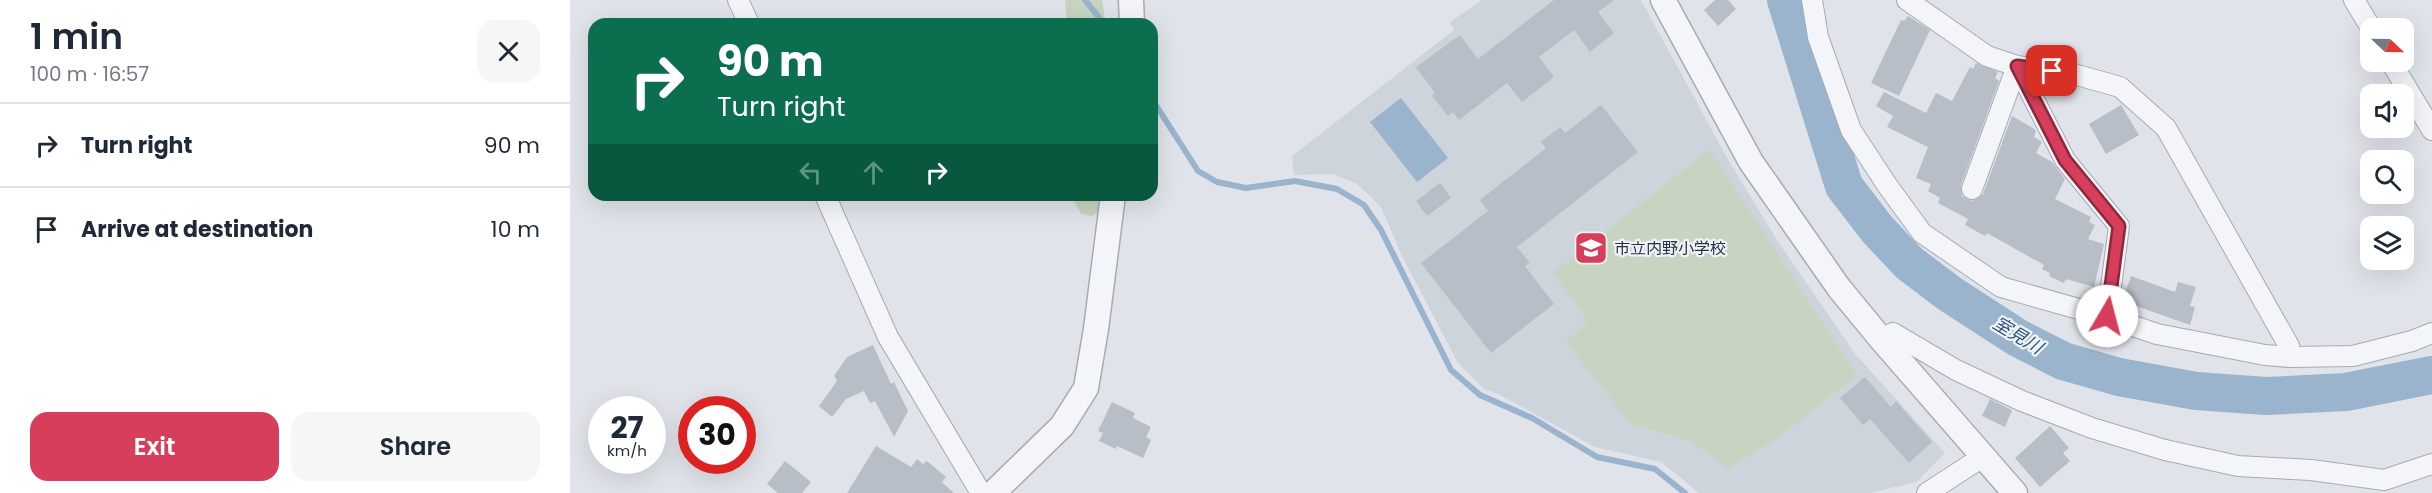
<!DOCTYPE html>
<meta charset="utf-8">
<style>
:root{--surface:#fff;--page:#f6f6f7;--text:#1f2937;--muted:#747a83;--line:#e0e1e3;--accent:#d63e5b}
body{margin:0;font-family:Poppins,"Noto Sans JP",sans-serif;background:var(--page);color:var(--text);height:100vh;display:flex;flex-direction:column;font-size:22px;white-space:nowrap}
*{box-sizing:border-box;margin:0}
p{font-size:20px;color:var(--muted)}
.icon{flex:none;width:33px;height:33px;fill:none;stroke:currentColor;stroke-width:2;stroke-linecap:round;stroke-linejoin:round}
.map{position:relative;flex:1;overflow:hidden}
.panel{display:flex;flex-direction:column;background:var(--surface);width:570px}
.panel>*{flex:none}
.guide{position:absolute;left:18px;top:18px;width:570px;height:183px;border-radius:18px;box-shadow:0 6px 24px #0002;background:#0b6e4f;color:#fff;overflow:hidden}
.needle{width:39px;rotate:112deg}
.fabs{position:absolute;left:1790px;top:18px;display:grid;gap:12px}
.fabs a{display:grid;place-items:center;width:54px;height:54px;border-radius:12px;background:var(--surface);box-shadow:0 6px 24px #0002;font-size:30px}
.speed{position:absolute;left:18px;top:396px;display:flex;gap:12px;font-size:30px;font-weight:700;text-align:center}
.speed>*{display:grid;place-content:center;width:78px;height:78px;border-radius:50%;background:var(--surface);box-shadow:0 6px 24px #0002;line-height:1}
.speed small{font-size:15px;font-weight:400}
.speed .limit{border:9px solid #d22;background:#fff;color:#111}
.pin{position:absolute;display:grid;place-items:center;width:51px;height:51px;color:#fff;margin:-26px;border-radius:12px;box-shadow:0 3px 9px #0006}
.me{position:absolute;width:66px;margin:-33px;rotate:8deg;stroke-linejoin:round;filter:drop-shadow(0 0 4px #0008)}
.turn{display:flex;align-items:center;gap:21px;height:126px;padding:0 30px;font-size:27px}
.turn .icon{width:78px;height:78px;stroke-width:2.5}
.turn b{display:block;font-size:42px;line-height:51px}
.lanes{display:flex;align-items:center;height:57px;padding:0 30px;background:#0003;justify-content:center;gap:30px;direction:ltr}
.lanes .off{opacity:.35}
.round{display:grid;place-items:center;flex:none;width:63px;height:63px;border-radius:18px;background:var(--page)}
.summary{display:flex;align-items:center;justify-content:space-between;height:102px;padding:0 30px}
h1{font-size:36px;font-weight:600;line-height:45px}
.button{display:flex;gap:12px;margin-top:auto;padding:12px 30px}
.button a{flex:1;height:69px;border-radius:18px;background:var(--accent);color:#fff;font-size:24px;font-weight:600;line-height:69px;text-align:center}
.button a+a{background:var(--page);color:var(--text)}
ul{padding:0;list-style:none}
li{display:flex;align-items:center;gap:18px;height:84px;padding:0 30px;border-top:2px solid var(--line)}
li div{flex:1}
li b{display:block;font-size:22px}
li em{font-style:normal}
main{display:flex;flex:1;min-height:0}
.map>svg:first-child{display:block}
.built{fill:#ced4dc}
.green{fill:#c7d4c1}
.water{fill:#99b4cc}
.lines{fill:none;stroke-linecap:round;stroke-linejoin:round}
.stream{stroke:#99b4cc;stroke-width:6}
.river{stroke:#99b4cc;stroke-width:38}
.building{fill:#b7bec8}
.minor-casing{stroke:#a5abb5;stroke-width:22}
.tertiary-casing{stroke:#a5abb5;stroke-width:27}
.minor{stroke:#f3f5f8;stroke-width:20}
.tertiary{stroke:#f3f5f8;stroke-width:24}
.route-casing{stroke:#8b283b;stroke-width:15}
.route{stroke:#d63e5b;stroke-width:10}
.labels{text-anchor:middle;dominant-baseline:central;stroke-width:4.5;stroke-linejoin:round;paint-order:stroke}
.poi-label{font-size:16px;fill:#283343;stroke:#f0f3f7;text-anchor:start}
.water-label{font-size:18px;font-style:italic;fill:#2f5379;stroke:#f0f3f7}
</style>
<main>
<section class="panel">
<div class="summary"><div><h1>1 min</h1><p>100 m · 16:57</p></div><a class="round"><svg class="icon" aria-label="close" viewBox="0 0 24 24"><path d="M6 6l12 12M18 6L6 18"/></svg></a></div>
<ul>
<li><svg class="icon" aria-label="right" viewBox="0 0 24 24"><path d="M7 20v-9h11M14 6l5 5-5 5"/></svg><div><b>Turn right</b></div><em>90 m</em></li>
<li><svg class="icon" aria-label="arrive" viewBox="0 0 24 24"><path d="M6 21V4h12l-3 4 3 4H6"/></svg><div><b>Arrive at destination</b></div><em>10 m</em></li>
</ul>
<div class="button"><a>Exit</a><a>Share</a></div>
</section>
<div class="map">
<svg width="1862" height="493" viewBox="0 0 1862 493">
<rect width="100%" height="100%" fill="#e0e4ea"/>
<path class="built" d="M912,0H1071L1156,156L1207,240L1286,355L1375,453L1346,482L1300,493H1129L1091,462L1025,447L928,394L914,389L888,363L832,256L811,207L787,184L763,174L724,175L722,156L884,30L880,22Z"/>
<path class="green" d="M495,0H532L536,24H497Z
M1140,149L1287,375L1209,437L1157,469L1121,441L1061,424L996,342L1018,322L983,273Z
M501,195H537L531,212L521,216L511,214Z"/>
<path class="water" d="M831,98L878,158L847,182L800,122Z"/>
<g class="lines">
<path class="stream" d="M515,0L534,24
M582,99L628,171L647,182L676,188L725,181L767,189L794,205L811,230L881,370L910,395L962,418L1027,457L1085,469L1115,493"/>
<path class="river" d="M1216,0L1274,186L1307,229L1339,263L1380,294L1448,338L1493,361L1549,377L1626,391L1696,396L1776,392L1862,375"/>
</g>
<path class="building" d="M984,0H1044L1028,12L1044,33L1020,52L1004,30L969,57L984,77L952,102L937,83L889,120L883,112L878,116L862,96L865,93L846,67L890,35L908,59Z
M1145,0H1158L1166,9L1148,26L1134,10Z
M1338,16L1360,30L1329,96L1301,83L1331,20L1334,21Z
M1406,63L1428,72L1425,78L1429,81L1391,185L1392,196L1403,201L1413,194L1442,116L1466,130L1464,137L1472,142L1466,153L1482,162L1495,179L1485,199L1521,217L1519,222L1525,225L1518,239L1534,244L1524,287L1496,279L1494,283L1479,276L1480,273L1472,269L1474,265L1417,233L1415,236L1395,225L1398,219L1368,203L1370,198L1358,191L1361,184L1346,178L1358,147L1317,127L1323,116L1306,106L1314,92L1356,113L1366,93L1382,101L1400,67L1403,69Z
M1031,105L1068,152L947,247L960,263L955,266L984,304L921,353L851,263L918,211L910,200L976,148L971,142L990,127L995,133Z
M1551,105L1569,135L1536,154L1519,124Z
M870,183L881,198L857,216L846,201Z
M1561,276L1605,292L1608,282L1626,287L1620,306L1625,307L1620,325L1552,301Z
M303,345L321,384L324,382L338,411L324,437L305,401L300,403L294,391L276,399L262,417L249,406L267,381L264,376L277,357Z
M1295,377L1321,407L1326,401L1362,442L1339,463L1300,419L1293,425L1270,398Z
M1420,399L1442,410L1435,427L1412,416Z
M542,402L565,413L563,418L581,427L576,437L581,440L573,458L547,446L546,449L529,441L533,433L528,431Z
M1480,426L1499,448L1493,453L1500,461L1470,487L1445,458Z
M306,446L341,467L347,459L353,464L357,461L376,477L372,482L384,493H277Z
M215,461L241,482L232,493H208L197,484Z"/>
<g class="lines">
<defs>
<path id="minor" d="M168,0L179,24
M1242,0L1248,37L1281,130L1317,185L1352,233L1431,287L1537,317L1587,334L1695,355L1720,357L1783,356L1842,341L1862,333
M1337,0L1417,56L1447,66L1495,160L1549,226L1537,317
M1784,0L1801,28
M1821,62L1862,130
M1402,189L1447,66L1500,73L1550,87L1596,128L1719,346L1720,357
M255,195L318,337L411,493
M1311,339L1323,333L1386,370L1452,401L1522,428L1595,450L1668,466L1741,470L1814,480L1862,464
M1357,493L1414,456"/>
<path id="tertiary" d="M561,0L562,24
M1093,0L1181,162L1269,288L1311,339L1445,493
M423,493L492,426L516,388L526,329L543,195"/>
</defs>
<use href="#minor" class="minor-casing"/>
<use href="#tertiary" class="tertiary-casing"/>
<use href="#minor" class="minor"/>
<use href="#tertiary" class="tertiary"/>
</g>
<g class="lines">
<defs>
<path id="route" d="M1482,71L1447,66L1495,160L1549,226L1537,316"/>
</defs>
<use href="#route" class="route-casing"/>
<use href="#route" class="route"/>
</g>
<defs>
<symbol id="school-square" viewBox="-11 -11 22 22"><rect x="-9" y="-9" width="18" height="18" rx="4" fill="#d63e5b" stroke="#f0f3f7"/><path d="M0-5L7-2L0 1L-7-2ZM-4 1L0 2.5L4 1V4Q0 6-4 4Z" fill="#fff"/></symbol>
</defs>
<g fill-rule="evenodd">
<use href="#school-square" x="1002" y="229" width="38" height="38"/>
</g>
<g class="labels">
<g class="poi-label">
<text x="1044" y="248">市立内野小学校</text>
</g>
<g class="water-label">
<text transform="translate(1448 335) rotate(31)">室見川</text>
</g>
</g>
</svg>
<div class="fabs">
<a><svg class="needle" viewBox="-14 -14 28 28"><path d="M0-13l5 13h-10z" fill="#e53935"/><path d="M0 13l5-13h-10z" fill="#747a83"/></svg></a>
<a><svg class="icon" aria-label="sound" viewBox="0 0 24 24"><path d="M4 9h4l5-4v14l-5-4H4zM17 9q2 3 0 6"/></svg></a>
<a><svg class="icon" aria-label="search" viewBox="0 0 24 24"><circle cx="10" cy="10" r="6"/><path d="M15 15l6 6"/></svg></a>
<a><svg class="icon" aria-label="layers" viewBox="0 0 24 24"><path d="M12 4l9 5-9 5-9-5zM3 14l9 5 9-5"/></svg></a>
</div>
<div class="speed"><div>27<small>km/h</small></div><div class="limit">30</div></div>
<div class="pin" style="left:1482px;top:71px;background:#d93025"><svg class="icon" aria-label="arrive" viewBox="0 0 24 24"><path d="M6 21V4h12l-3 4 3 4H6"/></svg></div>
<svg class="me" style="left:1537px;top:316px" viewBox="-20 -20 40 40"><circle r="19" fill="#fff"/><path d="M0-13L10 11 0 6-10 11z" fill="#d63e5b"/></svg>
<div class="guide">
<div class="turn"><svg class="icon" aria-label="right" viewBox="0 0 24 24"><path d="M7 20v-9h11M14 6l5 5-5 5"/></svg><div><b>90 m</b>Turn right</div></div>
<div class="lanes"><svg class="icon off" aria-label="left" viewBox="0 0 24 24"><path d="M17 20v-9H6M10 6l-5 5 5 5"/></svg><svg class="icon off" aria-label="ahead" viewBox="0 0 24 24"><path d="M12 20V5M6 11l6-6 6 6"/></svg><svg class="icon" aria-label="right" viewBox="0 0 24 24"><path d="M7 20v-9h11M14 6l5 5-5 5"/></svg></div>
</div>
</div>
</main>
